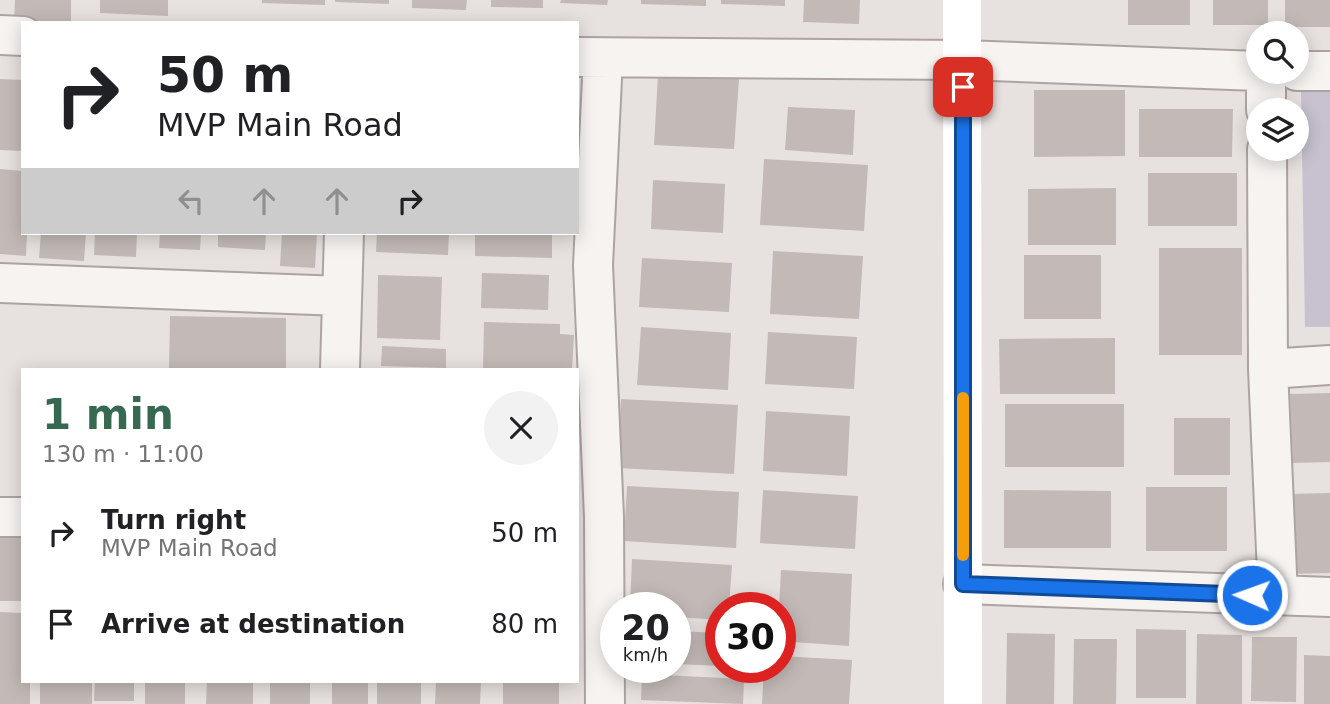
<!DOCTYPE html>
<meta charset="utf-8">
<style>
:root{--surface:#fff;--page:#f2f2f2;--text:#202124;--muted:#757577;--accent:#36694f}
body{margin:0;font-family:"DejaVu Sans",sans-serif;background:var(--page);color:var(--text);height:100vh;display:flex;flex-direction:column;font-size:26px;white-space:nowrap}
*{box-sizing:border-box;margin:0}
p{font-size:23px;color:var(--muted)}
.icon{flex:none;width:38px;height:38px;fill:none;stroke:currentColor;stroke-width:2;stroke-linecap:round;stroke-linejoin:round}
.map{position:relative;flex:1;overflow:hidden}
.sheet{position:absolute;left:21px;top:368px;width:558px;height:315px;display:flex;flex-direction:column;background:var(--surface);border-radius:0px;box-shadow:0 4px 18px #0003}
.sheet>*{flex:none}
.top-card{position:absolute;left:21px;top:21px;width:558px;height:214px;border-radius:0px;box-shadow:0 4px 18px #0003;background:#fff;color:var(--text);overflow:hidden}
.buttons{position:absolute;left:1246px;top:21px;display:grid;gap:14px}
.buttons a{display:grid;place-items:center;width:63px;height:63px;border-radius:50%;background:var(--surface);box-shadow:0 4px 18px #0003;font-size:35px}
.speed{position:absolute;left:600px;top:592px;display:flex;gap:14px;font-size:35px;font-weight:700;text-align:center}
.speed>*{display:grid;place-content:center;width:91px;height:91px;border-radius:50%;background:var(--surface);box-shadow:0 4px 18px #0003;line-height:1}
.speed small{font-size:18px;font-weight:400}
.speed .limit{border:10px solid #d22;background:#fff;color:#111}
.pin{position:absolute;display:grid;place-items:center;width:60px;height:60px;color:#fff;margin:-30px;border-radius:14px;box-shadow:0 4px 10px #0006}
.me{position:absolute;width:77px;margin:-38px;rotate:272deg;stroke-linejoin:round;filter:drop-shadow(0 0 5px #0008)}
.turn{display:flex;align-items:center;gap:24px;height:147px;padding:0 21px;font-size:32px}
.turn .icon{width:91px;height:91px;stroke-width:2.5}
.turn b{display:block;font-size:49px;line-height:60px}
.lanes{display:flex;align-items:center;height:66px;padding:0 21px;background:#0003;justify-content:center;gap:35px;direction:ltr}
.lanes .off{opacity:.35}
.round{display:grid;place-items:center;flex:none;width:74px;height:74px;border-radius:37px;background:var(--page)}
.headline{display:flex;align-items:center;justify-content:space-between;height:119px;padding:0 21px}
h1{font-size:42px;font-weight:800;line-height:52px;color:var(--accent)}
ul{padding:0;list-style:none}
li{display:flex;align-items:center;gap:21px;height:91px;padding:0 21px}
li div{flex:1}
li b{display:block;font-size:26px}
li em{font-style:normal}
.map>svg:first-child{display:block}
.green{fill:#c7c1d0}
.building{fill:#c3bab7}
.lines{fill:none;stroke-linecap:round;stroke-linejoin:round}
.street-casing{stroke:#ada4a1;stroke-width:42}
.street{stroke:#f6f3f1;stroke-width:38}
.secondary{stroke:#fff;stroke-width:38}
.route-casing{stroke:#114b97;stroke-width:18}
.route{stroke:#1a73e8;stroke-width:12}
.slow{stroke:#f59e0b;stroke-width:12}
</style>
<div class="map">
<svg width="1330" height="704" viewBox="0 0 1330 704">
<rect width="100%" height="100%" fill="#e7e1df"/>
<path class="green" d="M1330,88V327H1305L1301,89Z"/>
<path class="building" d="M15,0H71V23H14Z
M100,0H168V16L100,13Z
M262,0H325V5L262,3Z
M335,0H389V4L335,2Z
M412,0H467L466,10L412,8Z
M491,0H543V8L491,7Z
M561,0H608L607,5L560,3Z
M641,0H706V6L641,4Z
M721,0H785V6L721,4Z
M804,0H860L859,24L803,22Z
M1128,0H1190V25H1128Z
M1213,0H1268V25H1213Z
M1285,0H1330V27H1285Z
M658,75L739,79L734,149L654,145Z
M0,79L23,80V151L0,150Z
M1034,90H1125V156L1034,157Z
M788,107L855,110L853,155L785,150Z
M1139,109H1233L1232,157H1139Z
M764,159L868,165L864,231L760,225Z
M0,169L23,171V233H27L26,256L0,254Z
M1148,173H1237V226H1148Z
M653,180L725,184L723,233L651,229Z
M1116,188V245H1028V189Z
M41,233H86L84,261L39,258Z
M95,233H137L136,257L94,255Z
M160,233H201L200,250L159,248Z
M218,233H266L265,250L218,247Z
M282,233H317L315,268L280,266Z
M377,233H449L448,255L376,252Z
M475,233H552V258L475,256Z
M1159,248H1242V355H1159Z
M773,251L863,256L859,319L770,314Z
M1024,255H1101V319H1024Z
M642,258L732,263L729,312L639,307Z
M482,273L549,275L548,310L481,308Z
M378,275L442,277L440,340L377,338Z
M170,316L286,318V369H169Z
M484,322L560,324V334L574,335L572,369H483Z
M641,327L731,333L728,390L637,385Z
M768,332L857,337L854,389L765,384Z
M1115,338V394H1000L999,339Z
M382,346L446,349V368L381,366Z
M1330,393V462L1293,463L1290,394Z
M621,399L738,405L734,474L617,468Z
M1005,404H1124V467H1005Z
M766,411L850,416L847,476L763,471Z
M1174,418H1230V475H1174Z
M627,486L739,492L736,548L624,541Z
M1146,487H1227V551H1146Z
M763,490L858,496L855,549L760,543Z
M1004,490L1111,491V548H1004Z
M1330,493V573L1289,574L1287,494Z
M0,528L23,529V601H0Z
M632,559L732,565L729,607H721V620L676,617V607H630Z
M781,570L852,574L849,646L780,641L779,607Z
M0,612L23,613V681H30V704H0Z
M1136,629L1186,630V698H1136Z
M676,631L721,633V666L676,664Z
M1007,633L1055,634L1054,704H1006Z
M1197,634L1242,635V704H1196Z
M1252,637H1297L1296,702L1251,701Z
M1074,639H1117L1116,704H1073Z
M1304,655L1330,656V704H1304Z
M780,656L852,660L849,704H762L764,667H780Z
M642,674L744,679L743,704L641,700Z
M40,681H92V704H40Z
M95,681H134V701H94Z
M145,681H185V704H145Z
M207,681H253V704H206Z
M270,681H310V704H270Z
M332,681H368V704H332Z
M377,681H421V704H377Z
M436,681H481L480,704H435Z
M503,681H559V704H503Z"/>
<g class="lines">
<defs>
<path id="street" d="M0,35L23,36
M578,57L963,60L1258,71
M603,58L593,265L604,517L605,704
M1297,71H1330
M1266,72V110
M1267,149L1268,369L1330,365
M0,283L342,296
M340,369L344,233
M1268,369L1278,596
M0,517H23
M963,584L1330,597"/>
</defs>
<use href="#street" class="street-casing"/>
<use href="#street" class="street"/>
<path class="secondary" d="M962,0L963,704"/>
</g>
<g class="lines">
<defs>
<path id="route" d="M963,87V584L1252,595"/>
</defs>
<use href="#route" class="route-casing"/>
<use href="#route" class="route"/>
<path class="slow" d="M963,398V555"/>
</g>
</svg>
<div class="buttons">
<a><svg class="icon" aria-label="search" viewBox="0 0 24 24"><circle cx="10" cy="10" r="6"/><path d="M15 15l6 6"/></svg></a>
<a><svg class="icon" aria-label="layers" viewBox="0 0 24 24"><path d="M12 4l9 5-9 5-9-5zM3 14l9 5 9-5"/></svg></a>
</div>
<div class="speed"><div>20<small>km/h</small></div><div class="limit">30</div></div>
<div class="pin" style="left:963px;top:87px;background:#d93025"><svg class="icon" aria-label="arrive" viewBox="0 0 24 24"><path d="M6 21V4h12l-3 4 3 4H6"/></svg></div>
<svg class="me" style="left:1252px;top:595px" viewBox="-20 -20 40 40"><circle r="17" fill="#1a73e8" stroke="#fff" stroke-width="3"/><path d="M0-11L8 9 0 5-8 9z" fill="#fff"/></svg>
<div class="top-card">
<div class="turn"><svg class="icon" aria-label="right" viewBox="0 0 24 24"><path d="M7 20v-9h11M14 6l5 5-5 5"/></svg><div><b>50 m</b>MVP Main Road</div></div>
<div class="lanes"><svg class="icon off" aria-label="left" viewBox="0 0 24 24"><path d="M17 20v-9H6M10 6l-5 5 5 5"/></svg><svg class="icon off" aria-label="ahead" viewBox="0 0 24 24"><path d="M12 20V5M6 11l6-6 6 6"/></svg><svg class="icon off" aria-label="ahead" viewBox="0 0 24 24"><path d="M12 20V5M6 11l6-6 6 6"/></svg><svg class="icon" aria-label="right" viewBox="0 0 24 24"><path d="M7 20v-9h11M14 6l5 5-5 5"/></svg></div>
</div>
<section class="sheet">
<div class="headline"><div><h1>1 min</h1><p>130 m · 11:00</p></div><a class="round"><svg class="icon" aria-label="close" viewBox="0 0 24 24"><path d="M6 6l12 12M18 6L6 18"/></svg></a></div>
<ul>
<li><svg class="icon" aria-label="right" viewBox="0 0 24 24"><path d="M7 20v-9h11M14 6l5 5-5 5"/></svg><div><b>Turn right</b><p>MVP Main Road</p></div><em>50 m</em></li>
<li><svg class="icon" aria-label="arrive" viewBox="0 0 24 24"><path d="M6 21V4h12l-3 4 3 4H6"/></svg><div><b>Arrive at destination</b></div><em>80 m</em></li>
</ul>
</section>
</div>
